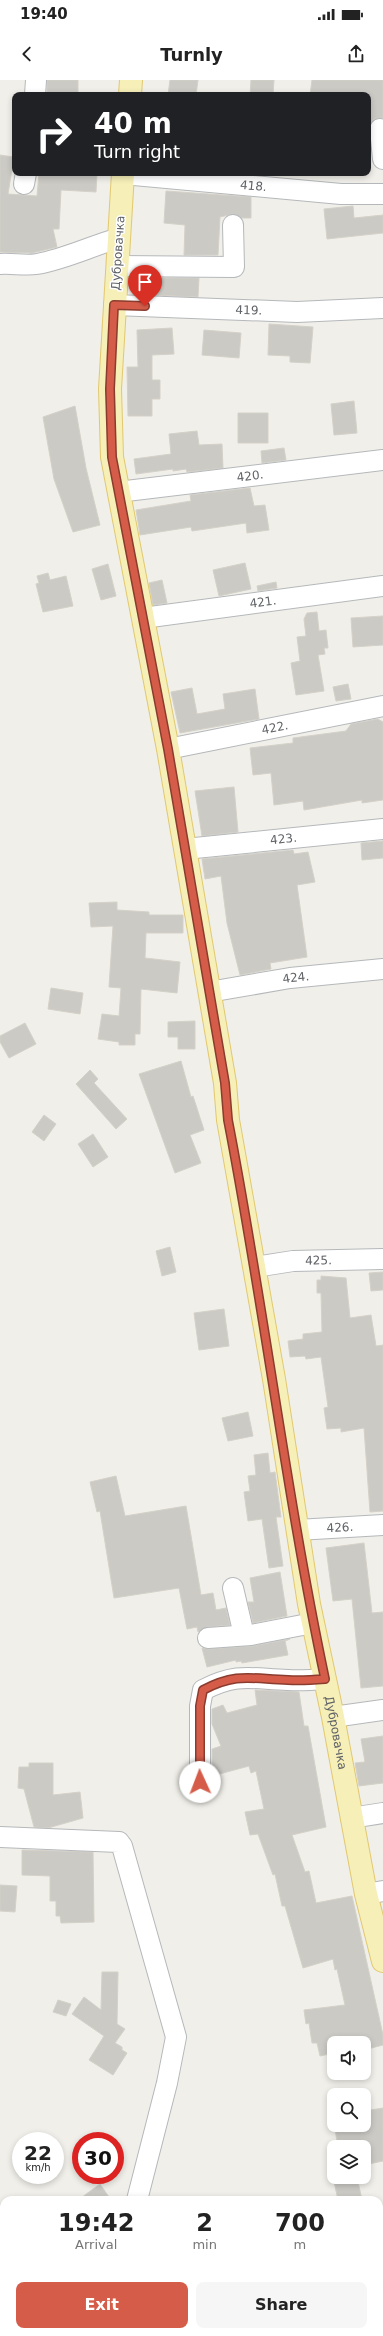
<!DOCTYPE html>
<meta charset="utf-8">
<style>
:root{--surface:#fff;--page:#f6f6f6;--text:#222;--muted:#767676;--accent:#d55c49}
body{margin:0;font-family:"DejaVu Sans",sans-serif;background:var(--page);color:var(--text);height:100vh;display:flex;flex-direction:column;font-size:15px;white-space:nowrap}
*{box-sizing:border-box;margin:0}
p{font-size:13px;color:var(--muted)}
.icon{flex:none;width:22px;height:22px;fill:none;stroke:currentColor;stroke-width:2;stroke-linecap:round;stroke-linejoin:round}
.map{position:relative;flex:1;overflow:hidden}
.drawer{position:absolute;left:0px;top:2116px;width:383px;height:140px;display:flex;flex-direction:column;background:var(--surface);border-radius:12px 12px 0 0;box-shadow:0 2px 6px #0003}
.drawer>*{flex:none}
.hud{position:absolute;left:12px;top:12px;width:359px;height:84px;border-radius:8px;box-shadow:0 2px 6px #0003;background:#202124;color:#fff;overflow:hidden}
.fabs{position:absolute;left:327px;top:1956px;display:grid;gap:8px}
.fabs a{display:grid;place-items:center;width:44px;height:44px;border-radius:8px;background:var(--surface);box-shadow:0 2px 6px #0003;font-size:20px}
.speed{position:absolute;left:12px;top:2052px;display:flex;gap:8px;font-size:20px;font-weight:700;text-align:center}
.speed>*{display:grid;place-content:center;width:52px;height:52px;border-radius:50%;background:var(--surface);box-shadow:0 2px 6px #0003;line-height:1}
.speed small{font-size:10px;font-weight:400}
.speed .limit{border:6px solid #d22;background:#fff;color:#111}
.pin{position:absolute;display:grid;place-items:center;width:34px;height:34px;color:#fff;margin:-41px -17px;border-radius:50% 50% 50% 0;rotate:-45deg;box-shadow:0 0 4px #0007}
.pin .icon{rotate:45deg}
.me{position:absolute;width:44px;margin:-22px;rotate:358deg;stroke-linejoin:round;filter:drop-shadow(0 0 3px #0008)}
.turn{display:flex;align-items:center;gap:14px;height:84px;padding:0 16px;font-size:18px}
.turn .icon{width:52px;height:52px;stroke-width:2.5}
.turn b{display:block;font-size:28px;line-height:34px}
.eta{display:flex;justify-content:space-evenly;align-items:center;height:68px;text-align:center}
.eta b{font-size:24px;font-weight:600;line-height:28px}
.button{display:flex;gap:8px;margin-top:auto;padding:8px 16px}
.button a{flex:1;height:46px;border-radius:8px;background:var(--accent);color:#fff;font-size:16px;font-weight:600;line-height:46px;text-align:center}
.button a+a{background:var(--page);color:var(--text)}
.status{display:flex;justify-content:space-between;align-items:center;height:28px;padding:0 20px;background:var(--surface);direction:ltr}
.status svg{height:11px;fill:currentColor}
header{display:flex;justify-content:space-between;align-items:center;height:52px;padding:0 16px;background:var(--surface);font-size:18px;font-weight:600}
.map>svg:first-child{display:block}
.building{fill:#cbcac5;stroke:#d4d1c8}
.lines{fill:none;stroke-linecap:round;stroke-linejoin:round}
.minor-casing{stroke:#b5b8bb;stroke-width:22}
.major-casing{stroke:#e1c870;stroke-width:24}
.minor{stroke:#fff;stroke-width:20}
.major{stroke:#f6efb8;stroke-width:22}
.route-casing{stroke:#8a3c2f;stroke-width:10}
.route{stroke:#d55c49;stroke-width:7}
.labels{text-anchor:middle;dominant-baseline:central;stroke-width:3;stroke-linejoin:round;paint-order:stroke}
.street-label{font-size:12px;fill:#606367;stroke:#fff}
</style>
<div class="status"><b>19:40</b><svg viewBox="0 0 49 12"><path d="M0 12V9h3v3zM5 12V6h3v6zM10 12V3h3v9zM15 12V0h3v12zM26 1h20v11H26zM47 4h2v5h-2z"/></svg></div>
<header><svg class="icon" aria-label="back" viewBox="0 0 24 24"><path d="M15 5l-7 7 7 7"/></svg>Turnly<svg class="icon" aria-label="share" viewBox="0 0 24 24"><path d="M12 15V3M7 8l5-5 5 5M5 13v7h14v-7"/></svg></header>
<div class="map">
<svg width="383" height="2256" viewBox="0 0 383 2256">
<rect width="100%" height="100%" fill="#f0efe9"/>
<path class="building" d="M47,0H78V15H47Z
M170,0H198L196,15H168Z
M251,0H274L273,15H250Z
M312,0H383V38L374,39L368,48V15H310Z
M0,75L14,77L8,114L37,116L39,93H97L96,112L61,110L59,149H53L57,167L32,173L0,172Z
M166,111L251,117V138H241L233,134L220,137L218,175H184L185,145L164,143Z
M353,126L354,138L383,135V153L327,159L324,129Z
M154,198H199L198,217L153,215Z
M269,244L313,247L310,283L290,282V276L268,275Z
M172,248L174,274L152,275V300H160V319H152V336H128L127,287H138L137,250Z
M204,250L241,253L239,278L202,275Z
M354,321L357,353L334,355L331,324Z
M75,326L86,388L100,445L73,452L54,399L43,337Z
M238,333H268V363H238Z
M197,351L199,365L222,364L223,388L187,392L186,389L173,391V389L136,394L134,379L171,374L169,354Z
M284,368L286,380L262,383L261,371Z
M250,408L254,426L265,425L269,450L247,453L246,443L192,451L191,447L140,455L136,430L191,421L190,415Z
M245,483L251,509L219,516L213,490Z
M108,484L116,516L101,520L92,489Z
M48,493L50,500L66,496L73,526L43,532L36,504L39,503L37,496Z
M162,500L167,523L153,525L149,503Z
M276,502L277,508L258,511L257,506Z
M317,532L319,551L326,550L328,568H324L325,574L318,575L324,611L296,615L291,583L300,581L297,557L306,556L304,539L307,533Z
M383,536V565L353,567L351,538Z
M348,604L351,619L336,621L333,607Z
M192,608L197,634L225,629L223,614L255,609L259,639L180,653L171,612Z
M378,639L383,642V720L362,723V720L304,730L303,721L274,725L271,693L253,695L250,668L293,663V658L346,651L351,644Z
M234,707L238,752L202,756L195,711Z
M383,761V778L362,780L361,763Z
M293,770L294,774L308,772L315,802L297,805L307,877L270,883L271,889L240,895L227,843L221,796L205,799L202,779Z
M117,822V830L149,832V835H183V853H146L145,878L180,882L177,913L141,909L140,954H135V965H119V962L98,959L102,934L119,936L121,908L109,907L113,846L91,847L89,823Z
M51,908L83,913L80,934L48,929Z
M195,941V969H178V957H168V942Z
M25,943L36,964L9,978L0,962V956Z
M181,981L191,1017L193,1016L204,1050L190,1055L201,1083L175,1093L139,994Z
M90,990L98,999L94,1003L127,1039L116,1049L76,1004Z
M44,1035L56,1044L44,1061L32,1052Z
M93,1054L108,1077L93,1087L78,1064Z
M170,1167L176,1192L162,1196L156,1171Z
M383,1192V1210L371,1211L369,1193Z
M321,1196L346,1198L350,1238L371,1235L376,1266L383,1265V1431L370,1432L364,1348L341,1352V1348L327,1349L324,1328L328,1327L321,1277L306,1279L305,1276L290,1277L288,1261L303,1259V1254L322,1252L321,1213H317V1200H321Z
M224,1229L229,1266L199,1270L194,1233Z
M248,1332L253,1356L228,1361L222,1338Z
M268,1373L270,1393L275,1392L281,1437H276L283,1486L269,1488L262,1439L248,1441L244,1412L250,1411L248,1396L256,1395L254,1375Z
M116,1396L125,1436L186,1426L201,1515L213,1513L216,1530L226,1528L230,1545L207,1547L198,1552L197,1547L187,1549L179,1508L114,1518L100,1431L97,1432L90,1402Z
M364,1463L372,1533L383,1532V1606L361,1608L352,1519L333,1521L326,1468Z
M280,1492L287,1536L253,1543L248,1522H254L250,1498Z
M290,1559L285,1561L288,1575L242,1583L241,1581L236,1582V1580L207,1587L202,1568L209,1569L252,1566Z
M255,1610L299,1612L304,1646H308L326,1747L292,1755L305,1792L309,1791L316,1823L352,1816L383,1955V1965L364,1970V1963H334V1973L320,1976L317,1963H312L309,1943L306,1944L304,1930L345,1925L337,1889L335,1890L333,1879L303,1888L285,1826H282L275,1794L273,1795L258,1754L250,1755L245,1732L264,1729L256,1691L251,1693L249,1686L212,1696V1669L221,1666L212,1644V1629L223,1625L227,1633L257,1625Z
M383,1656V1703L359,1706L355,1683L365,1682L361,1659Z
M29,1683H53V1715L80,1712L83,1738L48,1748L34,1747L24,1709L18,1708L19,1687H29Z
M22,1770L93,1772L94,1842L61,1843L60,1836H56V1821H50V1796L22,1795Z
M0,1805L17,1806L15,1832L0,1831Z
M102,1892H118L117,1944L125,1949L115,1963L122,1967V1970L127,1973L113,1995L89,1980L104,1956L72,1934L84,1917L101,1930Z
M58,1920L71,1924L66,1936L53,1932Z
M383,2028V2081L364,2085V2067H338L335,2049L364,2045V2031Z
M333,2097H357L362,2120H338Z
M100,2104L111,2120H78Z"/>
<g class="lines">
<defs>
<g id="minor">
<path d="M35,15L36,0"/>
<path d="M380,49L383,79"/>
<path id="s1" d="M123,94L341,114H383"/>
<path d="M24,104L26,93"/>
<path d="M0,184C12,183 25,186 37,184C65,179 91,166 119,158"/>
<path d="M118,186L234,187L233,145"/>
<path id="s2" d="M114,225L297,232L383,228"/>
<path id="s3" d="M118,412L383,380"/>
<path id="s4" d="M143,538L383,506"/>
<path id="s5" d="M168,669L383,626"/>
<path id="s6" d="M185,769L383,749"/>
<path id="s7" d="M209,912L290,898L383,889"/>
<path id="s8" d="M255,1187L293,1181L383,1179"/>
<path id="s9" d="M297,1450L383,1445"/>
<path d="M233,1508L244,1555"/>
<path d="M208,1558L251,1555L313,1543"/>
<path d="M333,1637L383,1630"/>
<path d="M200,1702V1626L203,1610C238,1592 252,1599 288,1600C300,1601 313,1600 325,1599"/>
<path d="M351,1738L383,1733"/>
<path d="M0,1757L119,1762L122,1766L176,1957L167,2003L137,2120"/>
<path d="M366,1814L383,1811"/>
<path d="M108,2256L111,2252"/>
</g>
<g id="major">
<path d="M130,15L131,0"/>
<path id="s10" d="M123,93L110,309L112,377L168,669L225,1003L228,1040L274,1299L309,1524L333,1637L366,1814L383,1881"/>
</g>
</defs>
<use href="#minor" class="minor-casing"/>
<use href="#major" class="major-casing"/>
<use href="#minor" class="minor"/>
<use href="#major" class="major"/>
</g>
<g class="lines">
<defs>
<path id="route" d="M145,226L114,225L110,309L112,377L168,669L225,1003L228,1040C264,1226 286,1414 325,1599C313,1600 300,1601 288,1600C252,1599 237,1592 203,1610L200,1626V1702"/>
</defs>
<use href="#route" class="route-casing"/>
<use href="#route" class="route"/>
</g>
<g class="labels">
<g class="street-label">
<text stroke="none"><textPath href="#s1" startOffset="131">418.</textPath></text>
<text transform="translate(118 173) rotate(-86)">Дубровачка</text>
<text stroke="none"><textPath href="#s2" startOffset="135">419.</textPath></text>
<text stroke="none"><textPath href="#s3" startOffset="133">420.</textPath></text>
<text stroke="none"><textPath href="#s4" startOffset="121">421.</textPath></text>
<text stroke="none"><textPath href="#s5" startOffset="109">422.</textPath></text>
<text stroke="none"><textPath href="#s6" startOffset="99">423.</textPath></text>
<text stroke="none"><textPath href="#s7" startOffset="88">424.</textPath></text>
<text stroke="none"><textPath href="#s8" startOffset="64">425.</textPath></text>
<text stroke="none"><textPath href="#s9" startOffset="43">426.</textPath></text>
<text stroke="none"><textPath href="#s10" startOffset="1580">Дубровачка</textPath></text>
</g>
</g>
</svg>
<div class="fabs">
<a><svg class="icon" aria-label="sound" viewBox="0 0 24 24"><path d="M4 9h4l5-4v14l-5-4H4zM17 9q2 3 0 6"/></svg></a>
<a><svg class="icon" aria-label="search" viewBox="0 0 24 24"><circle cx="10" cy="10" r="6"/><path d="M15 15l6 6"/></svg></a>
<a><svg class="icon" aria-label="layers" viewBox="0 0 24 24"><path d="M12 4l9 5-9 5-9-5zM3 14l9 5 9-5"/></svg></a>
</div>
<div class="speed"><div>22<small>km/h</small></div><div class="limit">30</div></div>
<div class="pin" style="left:145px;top:226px;background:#d93025"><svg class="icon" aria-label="arrive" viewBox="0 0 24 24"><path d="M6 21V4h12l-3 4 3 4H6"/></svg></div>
<svg class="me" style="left:200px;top:1702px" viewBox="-20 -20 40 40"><circle r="19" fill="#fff"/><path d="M0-13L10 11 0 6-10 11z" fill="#d55c49"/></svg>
<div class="hud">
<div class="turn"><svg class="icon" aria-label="right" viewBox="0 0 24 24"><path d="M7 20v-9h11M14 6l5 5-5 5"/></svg><div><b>40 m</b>Turn right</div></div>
</div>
<section class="drawer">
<div class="eta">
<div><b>19:42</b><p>Arrival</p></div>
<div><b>2</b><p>min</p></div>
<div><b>700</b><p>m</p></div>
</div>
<div class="button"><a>Exit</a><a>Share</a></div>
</section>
</div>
